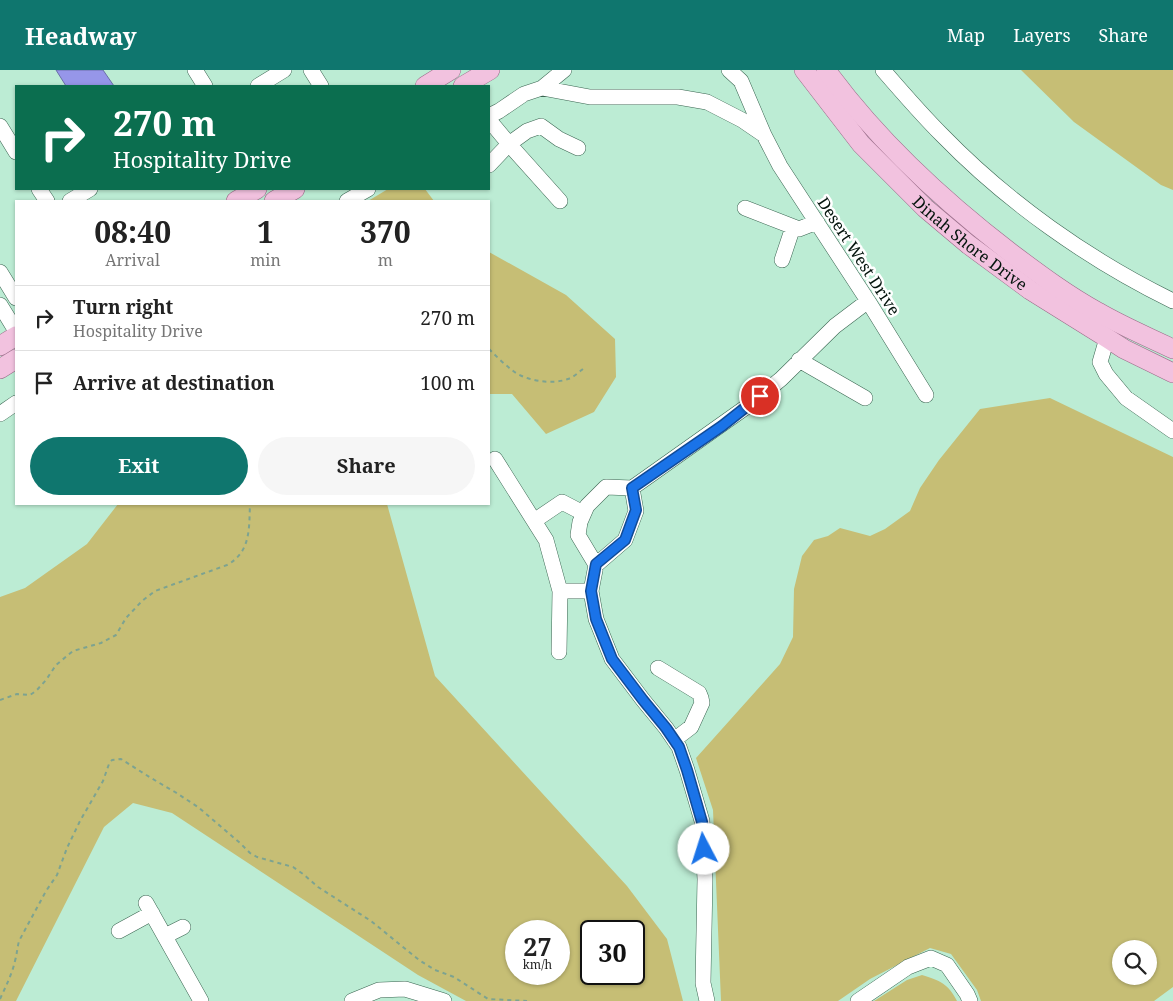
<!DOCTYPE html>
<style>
:root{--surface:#fff;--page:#f6f6f6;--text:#222;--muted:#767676;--line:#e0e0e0;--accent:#0f766e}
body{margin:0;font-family:"Noto Serif",serif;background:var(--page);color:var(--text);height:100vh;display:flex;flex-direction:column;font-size:19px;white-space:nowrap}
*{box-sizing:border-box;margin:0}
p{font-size:16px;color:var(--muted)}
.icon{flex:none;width:28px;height:28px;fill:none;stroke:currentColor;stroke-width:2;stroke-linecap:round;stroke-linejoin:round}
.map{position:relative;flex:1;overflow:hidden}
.panel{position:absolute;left:15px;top:130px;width:475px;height:305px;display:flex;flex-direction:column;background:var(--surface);border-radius:0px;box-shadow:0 1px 4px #0004}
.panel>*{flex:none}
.top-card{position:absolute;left:15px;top:15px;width:475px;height:105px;border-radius:0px;box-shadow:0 1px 4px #0004;background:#0b6e4f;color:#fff;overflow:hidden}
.controls{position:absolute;left:1112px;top:870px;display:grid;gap:10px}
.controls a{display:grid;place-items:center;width:45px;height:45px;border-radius:50%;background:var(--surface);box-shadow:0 1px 4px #0004;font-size:25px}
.speed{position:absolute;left:505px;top:850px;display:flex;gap:10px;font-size:25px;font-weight:700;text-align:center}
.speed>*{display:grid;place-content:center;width:65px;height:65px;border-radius:50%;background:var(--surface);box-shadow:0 1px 4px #0004;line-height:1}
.speed small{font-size:12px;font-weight:400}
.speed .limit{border:2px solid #111;border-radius:8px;background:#fff;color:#111}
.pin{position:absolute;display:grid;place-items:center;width:42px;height:42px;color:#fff;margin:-21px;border:2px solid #fff;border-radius:50%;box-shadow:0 1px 5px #0007}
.me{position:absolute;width:55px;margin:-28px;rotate:355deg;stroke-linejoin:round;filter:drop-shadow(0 0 4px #0008)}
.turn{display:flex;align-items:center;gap:18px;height:105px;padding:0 15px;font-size:22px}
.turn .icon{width:65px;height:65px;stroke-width:2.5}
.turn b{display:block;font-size:35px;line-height:42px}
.eta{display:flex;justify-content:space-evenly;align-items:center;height:85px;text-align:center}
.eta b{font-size:30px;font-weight:700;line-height:35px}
.button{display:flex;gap:10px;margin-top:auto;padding:10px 15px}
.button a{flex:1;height:58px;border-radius:30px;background:var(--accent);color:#fff;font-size:20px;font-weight:700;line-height:58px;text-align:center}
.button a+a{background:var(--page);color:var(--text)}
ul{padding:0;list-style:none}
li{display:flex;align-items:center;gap:15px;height:65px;padding:0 15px;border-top:1px solid var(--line)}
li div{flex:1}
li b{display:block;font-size:19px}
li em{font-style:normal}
header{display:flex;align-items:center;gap:30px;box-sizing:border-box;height:70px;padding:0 25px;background:var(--accent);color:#fff}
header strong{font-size:24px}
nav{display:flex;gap:28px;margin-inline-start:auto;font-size:18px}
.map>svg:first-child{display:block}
.green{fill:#c6be75;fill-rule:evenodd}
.water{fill:#9696e9;stroke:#6a6fa7}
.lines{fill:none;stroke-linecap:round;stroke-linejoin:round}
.minor-casing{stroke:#3a6551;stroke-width:16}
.major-casing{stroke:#9a6a88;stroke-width:20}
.path{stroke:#7da390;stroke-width:2;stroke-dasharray:4 4;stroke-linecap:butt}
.minor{stroke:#fff;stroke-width:15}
.major{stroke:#f2c2df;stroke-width:19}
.route-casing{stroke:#114b97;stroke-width:12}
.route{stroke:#1a73e8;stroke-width:9}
.labels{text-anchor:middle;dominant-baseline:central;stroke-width:5;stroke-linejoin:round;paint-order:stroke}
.street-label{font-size:16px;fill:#04140d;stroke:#fff}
</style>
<header>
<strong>Headway</strong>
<nav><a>Map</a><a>Layers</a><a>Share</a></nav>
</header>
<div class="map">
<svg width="1173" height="931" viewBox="0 0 1173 931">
<rect width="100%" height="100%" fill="#bcecd4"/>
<path class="green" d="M1021,0H1173V120L1161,115L1074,52Z
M388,119H425L434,131H368Z
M489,182L566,225L615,269L616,307L594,342L546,364L512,324H489Z
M1050,328L1173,387V917L1154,931H981L977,920L951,884L930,878L870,909L838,931H721L713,740L696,688L780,594L793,567L794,519L802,486L814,470L828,466L840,458L870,466L885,459L910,441L920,418L939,390L980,339ZM1121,879H1149V906H1121Z
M118,434H387L435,606L627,816L667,869L683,931H466L418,905L172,743L133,733L104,757L16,931H0V527L25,518L87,474ZM516,861H559V904H516ZM634,861V904H591V861Z
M922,905C940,911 948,913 957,931H874L907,910Z"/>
<path class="water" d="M56,0H103L114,16H66Z"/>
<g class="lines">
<defs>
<path id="minor" d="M195,0L205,16
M311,0L321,16
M729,0L741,11L764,65L780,96L868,231L926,325
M883,0C902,22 921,44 942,65C1007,132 1089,190 1173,231
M258,16L284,0
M542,18L590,27H678L707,32L742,50L764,65
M489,46L499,41L524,24L542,18L564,0
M489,50L509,74L560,131
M0,56L16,82
M489,95L509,74L527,61L541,56L559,69L578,78
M39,119L47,131
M70,131L90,119
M347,131L368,119
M745,138L799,159L817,152
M782,190L793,157
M0,202L16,228
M0,235L16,261
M1107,268L1100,292L1106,304L1126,328L1173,361
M799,290L865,328
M0,344L16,333
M495,389L546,470L560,521L559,582
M632,418L749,335L781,309L835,256L868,231
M534,451L562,432L583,443
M596,495L578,465L580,452L587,436L606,417L632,418L636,441L625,470L596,495L591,521L596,549L612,589L643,630L666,658L679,677L687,700L702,751L705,809L703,913L707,931
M560,521H591
M658,598L699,623L701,628L702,633L691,657L674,670
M146,833L201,931
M119,861L152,843
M165,866L183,857
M352,931L379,920L405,919L444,931
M858,931L908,897L931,888L947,895L967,924L970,931"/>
<g id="major">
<path id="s1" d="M804,0L861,74L925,138L969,175L1030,220L1107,268L1124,279L1173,303"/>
<path d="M826,0C877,70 942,130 1011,183C1039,204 1067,225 1098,242C1122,256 1148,267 1173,279"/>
<path d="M425,16L451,0"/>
<path d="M463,16L490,0"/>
<path d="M236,131L257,119"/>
<path d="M274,131L295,119"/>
<path d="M0,276L16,266"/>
<path d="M0,299L16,289"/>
</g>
</defs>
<use href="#minor" class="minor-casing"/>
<use href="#major" class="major-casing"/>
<path class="path" d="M489,279C496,286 504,294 512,300C525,311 552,315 568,309C574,307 579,302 584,298
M0,630L17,624L30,625L36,621L46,610L56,595L73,581L101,573L116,565L126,548L142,531L155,521L227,495C251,482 249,458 250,434
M0,929C6,916 12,904 15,891C17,884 17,879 19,871L46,821L57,805L67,778L80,751L103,711L109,694L112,690L121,689L151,708L175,722L198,737L240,773L250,783L257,787L293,797L303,804L318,817L371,851L419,890L435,900L454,907L488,929L527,931"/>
<use href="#minor" class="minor"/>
<use href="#major" class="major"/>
</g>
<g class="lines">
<defs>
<path id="route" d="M704,779L702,752L687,700L679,677L666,658L643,630L612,589L596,549L591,521L596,494L625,470L636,440L632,418L722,356L760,326"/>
</defs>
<use href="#route" class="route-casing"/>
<use href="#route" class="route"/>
</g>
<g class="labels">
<g class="street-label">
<text stroke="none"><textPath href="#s1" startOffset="241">Dinah Shore Drive</textPath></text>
<text transform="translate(859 186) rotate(57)">Desert West Drive</text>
</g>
</g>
</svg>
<div class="controls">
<a><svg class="icon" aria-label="search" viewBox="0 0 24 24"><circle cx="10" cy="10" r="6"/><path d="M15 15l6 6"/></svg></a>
</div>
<div class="speed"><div>27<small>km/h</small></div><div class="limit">30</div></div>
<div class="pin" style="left:760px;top:326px;background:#d93025"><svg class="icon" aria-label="arrive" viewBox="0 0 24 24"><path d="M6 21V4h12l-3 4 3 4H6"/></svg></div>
<svg class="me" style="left:704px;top:779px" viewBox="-20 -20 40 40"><circle r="19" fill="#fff"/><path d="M0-13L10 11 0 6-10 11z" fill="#1a73e8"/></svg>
<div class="top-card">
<div class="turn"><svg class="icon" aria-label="right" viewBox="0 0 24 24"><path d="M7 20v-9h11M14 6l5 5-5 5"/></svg><div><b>270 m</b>Hospitality Drive</div></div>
</div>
<section class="panel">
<div class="eta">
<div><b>08:40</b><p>Arrival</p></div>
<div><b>1</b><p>min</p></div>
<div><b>370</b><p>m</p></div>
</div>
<ul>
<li><svg class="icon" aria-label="right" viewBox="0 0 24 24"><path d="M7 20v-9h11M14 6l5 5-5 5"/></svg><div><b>Turn right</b><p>Hospitality Drive</p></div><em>270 m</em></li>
<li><svg class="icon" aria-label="arrive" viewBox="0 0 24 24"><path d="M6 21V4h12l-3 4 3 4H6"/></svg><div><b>Arrive at destination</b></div><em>100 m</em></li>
</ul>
<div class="button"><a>Exit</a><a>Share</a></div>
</section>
</div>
